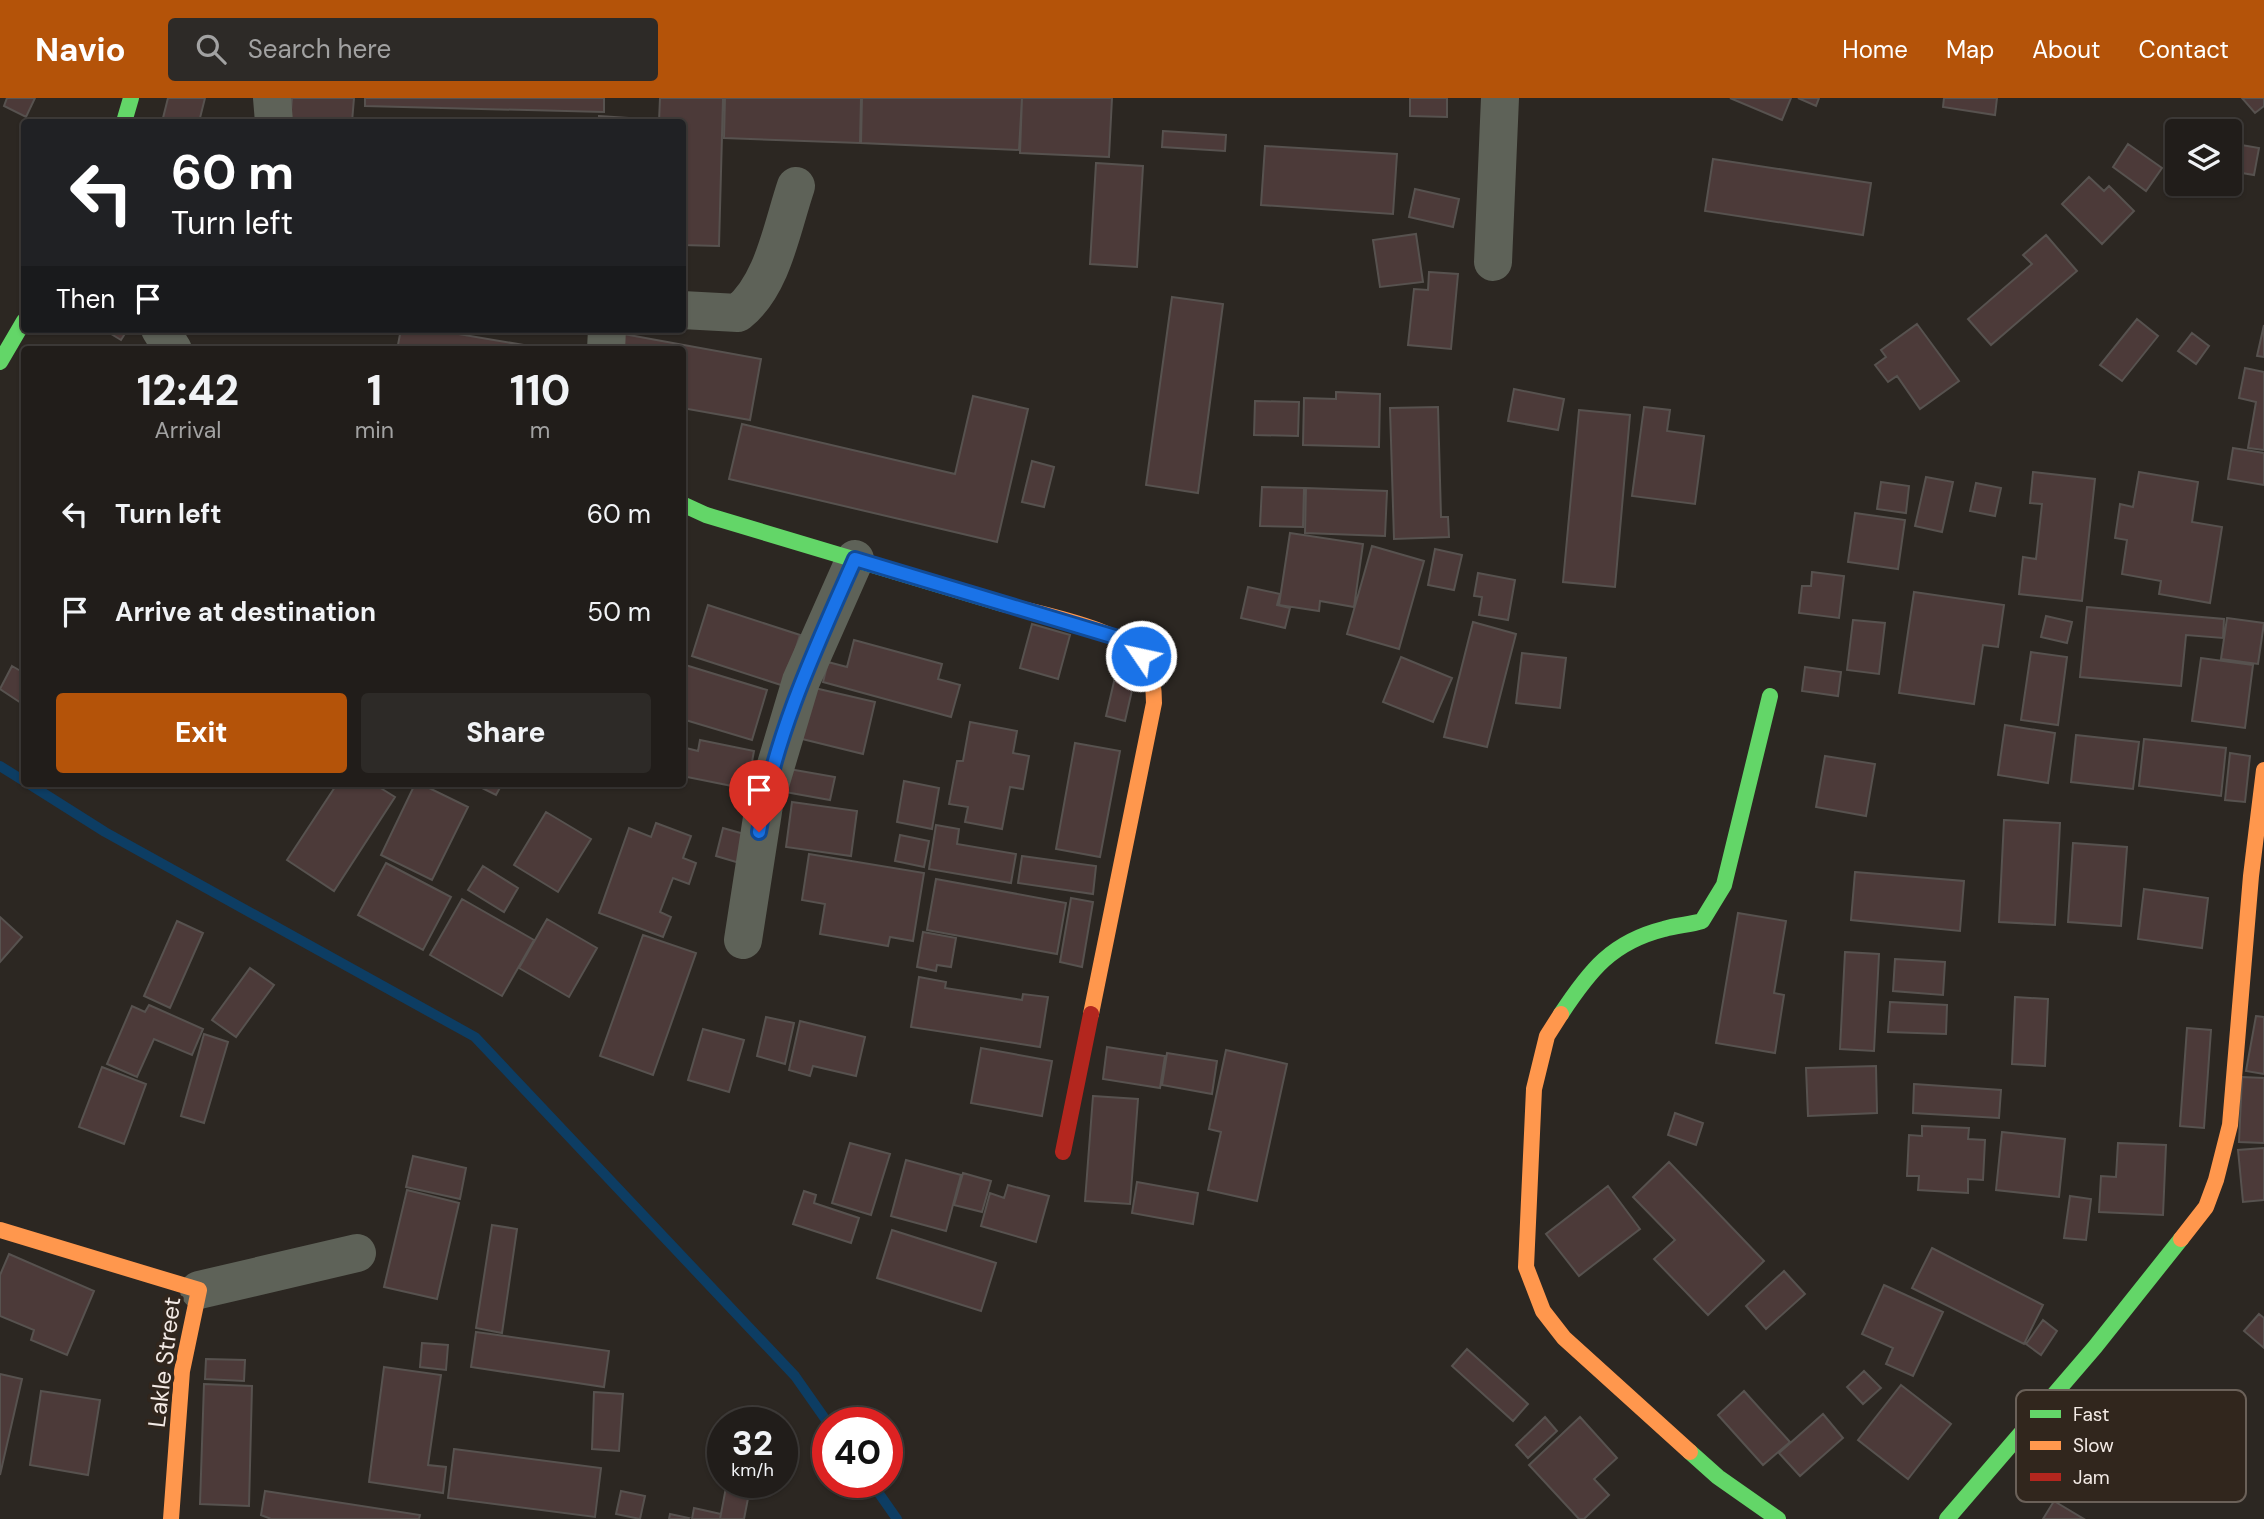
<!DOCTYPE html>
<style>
:root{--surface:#211d1a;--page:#2d2a27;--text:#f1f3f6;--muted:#a2a2a2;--line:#3e3b39;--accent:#b45309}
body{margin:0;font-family:"DM Sans",sans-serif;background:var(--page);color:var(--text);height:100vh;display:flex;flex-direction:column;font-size:26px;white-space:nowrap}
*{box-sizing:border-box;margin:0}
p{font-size:23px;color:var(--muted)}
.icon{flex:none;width:38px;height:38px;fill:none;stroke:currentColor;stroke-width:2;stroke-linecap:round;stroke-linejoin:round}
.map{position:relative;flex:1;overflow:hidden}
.panel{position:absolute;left:21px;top:248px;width:665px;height:441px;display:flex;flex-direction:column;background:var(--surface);border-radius:7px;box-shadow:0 2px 5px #0004,0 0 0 2px var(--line)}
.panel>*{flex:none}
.top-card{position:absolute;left:21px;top:21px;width:665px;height:214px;border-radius:7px;box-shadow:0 2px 5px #0004,0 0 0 2px var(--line);background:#202124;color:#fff;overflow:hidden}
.tools{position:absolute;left:2165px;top:21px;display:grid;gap:14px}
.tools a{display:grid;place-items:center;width:77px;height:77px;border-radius:7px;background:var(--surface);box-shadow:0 2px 5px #0004,0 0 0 2px var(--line);font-size:35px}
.speed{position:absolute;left:707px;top:1309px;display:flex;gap:14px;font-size:35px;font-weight:700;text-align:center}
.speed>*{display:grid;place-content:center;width:91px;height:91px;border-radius:50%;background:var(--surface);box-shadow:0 2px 5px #0004,0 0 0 2px var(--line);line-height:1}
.speed small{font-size:18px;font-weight:400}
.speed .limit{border:10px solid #d22;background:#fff;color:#111}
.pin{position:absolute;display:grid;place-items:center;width:60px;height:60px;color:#fff;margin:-72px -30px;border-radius:50% 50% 50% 0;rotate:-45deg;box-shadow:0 0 7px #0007}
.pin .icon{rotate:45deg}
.me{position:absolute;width:77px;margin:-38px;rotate:304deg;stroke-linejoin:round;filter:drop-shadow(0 0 5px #0008)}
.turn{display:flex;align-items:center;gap:24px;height:147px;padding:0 35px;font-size:32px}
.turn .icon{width:91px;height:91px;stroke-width:2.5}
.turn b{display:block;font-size:49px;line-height:60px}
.then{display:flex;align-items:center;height:66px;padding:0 35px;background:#0003;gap:14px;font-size:26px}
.eta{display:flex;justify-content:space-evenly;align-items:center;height:119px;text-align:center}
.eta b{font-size:42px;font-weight:800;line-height:49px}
.action{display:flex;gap:14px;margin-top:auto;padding:14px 35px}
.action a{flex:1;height:80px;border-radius:7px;background:var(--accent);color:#fff;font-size:28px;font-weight:800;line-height:80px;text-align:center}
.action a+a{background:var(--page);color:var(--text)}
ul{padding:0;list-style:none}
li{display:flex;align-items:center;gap:21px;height:98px;padding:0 35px}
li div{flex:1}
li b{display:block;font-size:26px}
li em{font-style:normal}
header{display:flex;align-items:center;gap:42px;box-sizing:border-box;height:98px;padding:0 35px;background:var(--accent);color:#fff}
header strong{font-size:33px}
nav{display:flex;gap:38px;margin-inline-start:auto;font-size:24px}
.search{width:490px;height:63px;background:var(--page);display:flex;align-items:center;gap:18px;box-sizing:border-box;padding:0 24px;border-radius:7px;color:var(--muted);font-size:26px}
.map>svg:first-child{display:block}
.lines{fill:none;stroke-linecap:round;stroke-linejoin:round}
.stream{stroke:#0d3d63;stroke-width:10}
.building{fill:#4c3a39;stroke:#57524f;stroke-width:2}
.street{stroke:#5e6258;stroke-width:38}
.fast{stroke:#63d668;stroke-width:16}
.slow{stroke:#ff974d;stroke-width:16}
.jam{stroke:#b3261e;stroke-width:16}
.route-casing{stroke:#114b97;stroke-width:18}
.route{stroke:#1a73e8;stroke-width:12}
.labels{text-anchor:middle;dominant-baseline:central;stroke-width:7;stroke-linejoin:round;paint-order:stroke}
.street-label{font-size:24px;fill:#f3eae5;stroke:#31261d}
.key{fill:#31261d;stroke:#6b6159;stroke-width:2}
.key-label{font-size:19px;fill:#f3eae5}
</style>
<header>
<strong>Navio</strong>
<div class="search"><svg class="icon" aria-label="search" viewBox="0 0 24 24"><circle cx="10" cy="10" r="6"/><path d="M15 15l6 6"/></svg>Search here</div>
<nav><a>Home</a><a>Map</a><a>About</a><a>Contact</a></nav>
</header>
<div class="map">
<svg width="2264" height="1421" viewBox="0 0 2264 1421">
<rect width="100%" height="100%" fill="#2c2722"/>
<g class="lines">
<path class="stream" d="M0,668L24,683
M29,686L105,734L475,939L795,1278L828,1325
M871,1384L897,1421"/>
</g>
<path class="building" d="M7,0H35L26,19L4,8Z
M168,0H205L199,24L163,20Z
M292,0H354L352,24H290Z
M365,0H604V14L365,8Z
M660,0H723L719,148L682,147V24H659Z
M725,0H861L860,45L724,40Z
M862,0H1022L1019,52L861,45Z
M1022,0H1112L1109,59L1020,55Z
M1410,0H1447V19L1410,18Z
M1730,0H1791L1782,22Z
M1798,0H1819L1816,8Z
M1944,0H1997L1995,17L1943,9Z
M2242,0H2264V8L2255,15Z
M599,18L658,22V24H599Z
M1163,33L1226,37L1225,53L1162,49Z
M2230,45L2259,50L2254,77L2230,73Z
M2128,46L2162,70L2146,93L2113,69Z
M1265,48L1397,56L1393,116L1261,107Z
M1713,61L1871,85L1863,137L1705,113Z
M1096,65L1143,68L1137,169L1090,166Z
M2089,79L2104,93L2109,88L2134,113L2102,146L2062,106Z
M1415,91L1459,101L1453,129L1409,119Z
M1416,136L1423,184L1380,189L1373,142Z
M2046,137L2077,173L1991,247L1968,221L2032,166L2023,157Z
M1429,174L1458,176L1451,251L1408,247L1414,191L1428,192Z
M1172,199L1223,206L1198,395L1146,387Z
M2137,221L2158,238L2122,283L2100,267Z
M1917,226L1959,283L1920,311L1897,278L1888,284L1875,267L1886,259L1881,252Z
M2264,227V259L2257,258Z
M103,231H128L121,242Z
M401,231H429L553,252H397Z
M618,235L761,261L750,322L682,310V252H615Z
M2192,235L2209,248L2196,266L2178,253Z
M2245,270L2264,274V352L2248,350L2256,304L2239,300Z
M1514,291L1564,301L1558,332L1508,323Z
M1336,294L1380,296L1379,349L1303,347L1304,300L1336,301Z
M973,298L1028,311L997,444L729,381L742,326L955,376Z
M1255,303L1299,304L1298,338L1254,337Z
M1438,309L1441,419H1448L1449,439L1394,441L1390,310Z
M1644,309L1670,312L1667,333L1704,338L1695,406L1632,398Z
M1579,312L1630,317L1615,489L1563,484Z
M2233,350L2264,355V387L2228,381Z
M1032,363L1054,369L1044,409L1022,404Z
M2033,374L2095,381L2082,503L2019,496L2023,459L2036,461L2042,406L2030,405Z
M2139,374L2198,384L2192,424L2222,429L2210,505L2159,496L2161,483L2122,476L2127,442L2115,440L2120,406L2133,409Z
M1926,379L1953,384L1942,434L1915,428Z
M1881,384L1909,388L1906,415L1877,411Z
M1976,385L2001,390L1995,418L1970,413Z
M1262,389L1304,390L1303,429L1260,428Z
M1306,390L1387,393L1385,438L1305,435Z
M1855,415L1905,422L1898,471L1848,464Z
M1290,435L1363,446L1354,509L1320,503L1319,513L1279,507Z
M1372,448L1424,463L1399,551L1347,536Z
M1435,451L1462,457L1454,492L1428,487Z
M1812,474L1844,478L1839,520L1799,515L1802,488H1811Z
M1478,475L1515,482L1508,522L1479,517L1482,499L1474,498Z
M1248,489L1280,496L1277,507L1290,510L1285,530L1241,520Z
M1914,494L2004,507L1998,549L1983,547L1974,606L1899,595Z
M708,507L800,537L784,588L692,558Z
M2087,509L2224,521L2223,540L2186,537L2181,588L2080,579Z
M2046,518L2072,524L2067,545L2041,539Z
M2227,520L2264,525L2258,566L2221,561Z
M1853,522L1885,525L1879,576L1847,572Z
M1473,524L1516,536L1487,649L1444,639Z
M1032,526L1070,537L1058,581L1020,570Z
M854,542L942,566L938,581L960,587L951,619L823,584L828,564L847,569Z
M2031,554L2067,559L2058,627L2021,622Z
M1522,555L1566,560L1560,610L1516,605Z
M1401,559L1452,580L1433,624L1383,604Z
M2201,560L2253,567L2245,630L2192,623Z
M1119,562L1138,566L1125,623L1106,618Z
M682,566L767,592L752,642L682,621Z
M12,568L24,575V607L0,591Z
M1805,569L1841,574L1838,598L1802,593Z
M806,588L875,604L863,656L794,639Z
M970,624L1017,633L1013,655L1029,658L1023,691L1010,689L1002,731L965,724L968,709L949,706L957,663H963Z
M2005,627L2055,635L2048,685L1998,677Z
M2076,637L2139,644L2133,691L2071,684Z
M2144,641L2226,650L2221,698L2139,688Z
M700,642L754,653L747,691L682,678L686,650L698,653Z
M1075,645L1120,653L1100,759L1056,751Z
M2230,655L2250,658L2245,704L2225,702Z
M1825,658L1875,666L1866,718L1816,709Z
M789,671L835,679L830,702L785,694Z
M904,683L939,690L932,731L897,724Z
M337,686H374L395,699L334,793L287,762Z
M415,686H421L468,709L432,782L381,757Z
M474,686H502L496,697Z
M792,704L857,713L851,758L786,749Z
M546,714L591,741L558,794L514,767Z
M2004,722L2060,725L2055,827L1999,824Z
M656,725L691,738L683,760L696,765L689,786L673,780L660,814L671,819L663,839L599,815L629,730L651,739Z
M936,727L959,731L957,746L1016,756L1011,785L929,771Z
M723,730L751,738L743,766L716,758Z
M900,737L929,743L924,769L895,763Z
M2073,745L2127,749L2121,828L2068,824Z
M809,756L924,775L913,843L890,839L888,848L820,836L825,806L802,802Z
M1022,758L1096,768L1093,796L1018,785Z
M386,765L451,799L423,852L358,817Z
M483,768L518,790L504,814L468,792Z
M1855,774L1964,783L1960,833L1851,822Z
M936,781L1066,805L1057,856L927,832Z
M2144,791L2208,800L2202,850L2138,841Z
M1071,800L1093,804L1082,869L1060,864Z
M462,801L534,842L502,898L430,857Z
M1738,815L1786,823L1774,895L1784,897L1775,955L1716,945Z
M0,819L22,839L0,864Z
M547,821L597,850L569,899L519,870Z
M177,823L203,835L170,910L144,898Z
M923,834L956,840L951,869L937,867L936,873L917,869Z
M643,837L696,855L653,977L600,958Z
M1845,854L1879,856L1874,953L1840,951Z
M1895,861L1945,864L1943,897L1893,893Z
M250,870L274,887L236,939L212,922Z
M919,879L946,884L945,890L1022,902L1023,896L1048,899L1040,949L911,929Z
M2015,899L2048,901L2045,968L2012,966Z
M1890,904L1947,907L1946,936L1888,934Z
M149,907L203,931L192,957L154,941L137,979L107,966L132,908L145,914Z
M2256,918L2264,919V976L2246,973Z
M766,919L794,925L785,966L757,958Z
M800,923L865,939L856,978L813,968L810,978L789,972Z
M2187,930L2211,932L2204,1030L2180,1028Z
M703,931L744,942L729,994L688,982Z
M204,936L228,944L204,1025L181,1018Z
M1107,949L1165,958L1160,990L1103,981Z
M981,950L1052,963L1042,1018L971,1005Z
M1226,952L1287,966L1257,1103L1208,1092L1221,1034L1209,1031Z
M1167,955L1217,963L1212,996L1162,987Z
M1876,968L1877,1015L1808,1018L1806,970Z
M102,969L146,986L124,1046L79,1029Z
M2242,979L2264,980V1045L2239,1044Z
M1914,986L2001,992L1999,1020L1913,1015Z
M1093,998L1138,1001L1130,1106L1085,1103Z
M1675,1015L1703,1025L1696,1047L1668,1037Z
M1922,1028L1969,1030L1968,1041L1985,1042L1983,1082L1968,1081V1095L1918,1092L1919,1078H1907L1909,1037L1922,1038Z
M2002,1034L2065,1041L2059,1099L1996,1092Z
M850,1045L890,1056L871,1117L832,1105Z
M2118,1045L2166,1047L2163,1117L2099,1114L2101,1078L2116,1079Z
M2264,1050V1102L2243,1104L2238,1052Z
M413,1058L466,1070L460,1101L406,1089Z
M906,1062L961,1077L946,1133L891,1118Z
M1669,1064L1764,1163L1708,1217L1654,1161L1675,1142L1633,1099Z
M963,1075L991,1083L982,1114L954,1107Z
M1137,1084L1198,1095L1193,1126L1132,1115Z
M1008,1087L1049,1098L1036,1144L981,1128L990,1095L1004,1100Z
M1608,1088L1640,1131L1579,1178L1546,1136Z
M407,1092L459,1105L437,1201L384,1189Z
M804,1093L816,1097L814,1105L859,1120L851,1145L793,1126Z
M2070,1098L2091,1101L2086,1142L2064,1140Z
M492,1127L517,1131L502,1235L476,1230Z
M892,1132L996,1165L981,1213L877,1180Z
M1932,1150L2043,1207L2024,1246L1912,1190Z
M9,1156L94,1193L67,1257L31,1242L34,1232L0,1218V1177Z
M1784,1173L1805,1196L1766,1231L1746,1208Z
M1884,1187L1943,1214L1913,1278L1886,1266L1893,1250L1862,1236Z
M2259,1216L2264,1220V1250L2244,1233Z
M2043,1222L2057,1233L2041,1257L2026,1246Z
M476,1234L609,1253L604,1289L471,1269Z
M422,1245L448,1247L446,1272L420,1269Z
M1467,1251L1528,1306L1513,1323L1452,1268Z
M206,1261L245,1262L244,1283L205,1281Z
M384,1269L441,1277L428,1367L446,1369L443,1395L369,1384Z
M1864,1273L1881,1290L1863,1306L1847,1289Z
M0,1276L22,1281L0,1377Z
M204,1286L252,1288L249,1408L200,1406Z
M1901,1287L1951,1326L1908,1381L1858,1342Z
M41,1293L100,1302L88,1377L30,1367Z
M1744,1293L1790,1344L1763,1367L1718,1317Z
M594,1294L623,1296L619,1353L592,1351Z
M1823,1316L1843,1340L1800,1378L1779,1355Z
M1545,1319L1557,1333L1528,1360L1516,1347Z
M1580,1319L1617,1360L1594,1381L1609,1397L1584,1421H1579L1529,1367Z
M454,1351L601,1370L595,1419L448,1400Z
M727,1384L751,1385L744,1421H720Z
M265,1393L420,1417L419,1421H271L261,1417Z
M621,1393L645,1398L640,1421L616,1416Z
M2054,1403L2084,1421H2043Z
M694,1410L721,1416L720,1421H692Z
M670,1416L689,1420L688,1421H669Z"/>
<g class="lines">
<path class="street" d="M272,0L274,24
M1493,164L1500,0
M682,212L738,215C773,187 782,129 796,88
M160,231L173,252
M606,252L607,231
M743,842L764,707L801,583L855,461
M199,1192L357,1155"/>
<path class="fast" d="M124,24L131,0
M0,264L24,223
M682,406L706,417L1003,506
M1561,916C1590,872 1612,844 1664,831C1677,827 1689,827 1702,823L1724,787L1770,598
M1690,1354L1718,1379L1778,1421
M1947,1421L2095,1249L2181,1141"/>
<path class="slow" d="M1003,506C1042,517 1127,530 1147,567C1153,579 1154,592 1154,605L1091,916
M1561,916L1547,938L1534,991L1526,1169L1543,1213L1564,1240L1690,1354
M0,1132L199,1192L182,1273L171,1421
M2181,1141L2206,1109L2216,1082L2230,1027L2251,778L2264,672"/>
<path class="jam" d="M1063,1054L1091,916"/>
</g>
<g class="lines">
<defs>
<path id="route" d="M759,734C774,638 816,549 855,461L1115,539L1141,558"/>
</defs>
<use href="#route" class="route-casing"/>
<use href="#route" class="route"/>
</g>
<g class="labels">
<g class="street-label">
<text transform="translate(164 1264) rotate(-83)">Lakle Street</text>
</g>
</g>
<rect x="2016" y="1292" width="230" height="112" rx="10" class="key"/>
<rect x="2030" y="1312" width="31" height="8" fill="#63d668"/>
<rect x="2030" y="1343" width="31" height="9" fill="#ff974d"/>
<rect x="2030" y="1375" width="31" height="8" fill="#b3261e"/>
<g class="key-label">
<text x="2073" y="1323">Fast</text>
<text x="2073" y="1354">Slow</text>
<text x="2073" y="1386">Jam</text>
</g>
</svg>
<div class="tools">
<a><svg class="icon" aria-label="layers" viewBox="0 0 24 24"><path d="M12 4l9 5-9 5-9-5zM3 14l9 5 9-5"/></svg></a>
</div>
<div class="speed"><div>32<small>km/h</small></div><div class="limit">40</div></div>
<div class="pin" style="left:759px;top:734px;background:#d93025"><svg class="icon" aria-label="arrive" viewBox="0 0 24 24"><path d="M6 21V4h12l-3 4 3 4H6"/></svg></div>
<svg class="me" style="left:1141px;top:558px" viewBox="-20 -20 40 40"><circle r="17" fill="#1a73e8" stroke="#fff" stroke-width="3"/><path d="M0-11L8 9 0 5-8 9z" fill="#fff"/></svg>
<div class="top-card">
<div class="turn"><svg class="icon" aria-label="left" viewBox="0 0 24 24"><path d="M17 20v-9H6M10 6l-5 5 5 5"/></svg><div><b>60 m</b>Turn left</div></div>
<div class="then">Then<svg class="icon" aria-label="arrive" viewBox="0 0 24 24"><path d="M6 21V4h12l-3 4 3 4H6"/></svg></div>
</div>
<section class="panel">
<div class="eta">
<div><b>12:42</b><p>Arrival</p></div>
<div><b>1</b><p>min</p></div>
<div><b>110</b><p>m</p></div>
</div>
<ul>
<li><svg class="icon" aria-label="left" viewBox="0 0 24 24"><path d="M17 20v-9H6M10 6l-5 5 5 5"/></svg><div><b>Turn left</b></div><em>60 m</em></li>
<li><svg class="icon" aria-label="arrive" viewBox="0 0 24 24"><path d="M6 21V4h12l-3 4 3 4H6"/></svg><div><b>Arrive at destination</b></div><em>50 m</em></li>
</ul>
<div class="action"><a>Exit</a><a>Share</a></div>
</section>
</div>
